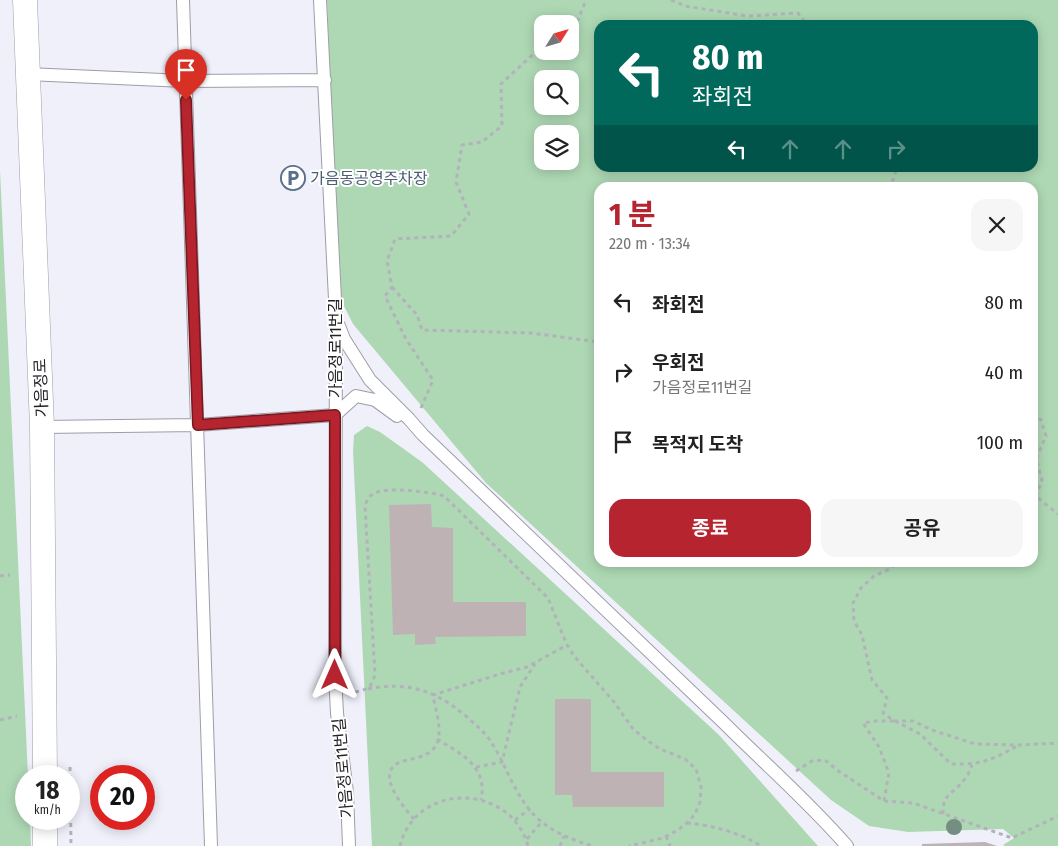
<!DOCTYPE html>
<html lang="ko">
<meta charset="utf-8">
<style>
:root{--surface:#fff;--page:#f6f6f6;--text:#222;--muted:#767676;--accent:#b6252f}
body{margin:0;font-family:"Fira Sans Condensed","Noto Sans KR",sans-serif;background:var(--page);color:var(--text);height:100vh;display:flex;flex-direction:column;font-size:19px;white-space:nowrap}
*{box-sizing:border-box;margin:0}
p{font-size:16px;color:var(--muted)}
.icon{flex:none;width:28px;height:28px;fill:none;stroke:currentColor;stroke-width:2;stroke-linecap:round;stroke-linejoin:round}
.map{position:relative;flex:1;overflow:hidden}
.details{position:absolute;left:594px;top:182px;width:444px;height:385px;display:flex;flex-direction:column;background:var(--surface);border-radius:15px;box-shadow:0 2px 12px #0003}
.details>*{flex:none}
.top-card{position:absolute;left:594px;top:20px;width:444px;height:152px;border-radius:15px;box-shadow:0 2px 12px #0003;background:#00695c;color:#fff;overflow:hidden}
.needle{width:32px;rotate:53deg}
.controls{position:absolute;left:534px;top:15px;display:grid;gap:10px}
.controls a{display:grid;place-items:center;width:45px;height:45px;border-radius:10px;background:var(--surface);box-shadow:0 2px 12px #0003;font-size:25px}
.speed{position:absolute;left:15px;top:765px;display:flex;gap:10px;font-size:25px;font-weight:700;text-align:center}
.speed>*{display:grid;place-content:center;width:65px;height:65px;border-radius:50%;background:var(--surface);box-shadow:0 2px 12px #0003;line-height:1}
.speed small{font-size:12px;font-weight:400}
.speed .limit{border:8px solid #d22;background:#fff;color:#111}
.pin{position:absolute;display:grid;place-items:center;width:42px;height:42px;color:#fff;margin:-51px -21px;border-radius:50% 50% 50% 0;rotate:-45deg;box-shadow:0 0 5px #0007}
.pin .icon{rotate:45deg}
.me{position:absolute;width:55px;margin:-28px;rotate:0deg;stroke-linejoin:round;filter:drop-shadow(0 0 4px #0008)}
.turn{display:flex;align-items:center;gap:18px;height:105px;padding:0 15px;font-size:22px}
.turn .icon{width:65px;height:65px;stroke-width:2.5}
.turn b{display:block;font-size:35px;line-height:42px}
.lanes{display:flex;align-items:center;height:48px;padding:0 15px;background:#0003;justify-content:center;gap:25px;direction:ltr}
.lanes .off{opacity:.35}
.round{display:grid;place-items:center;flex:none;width:52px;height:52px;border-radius:15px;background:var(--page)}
.overview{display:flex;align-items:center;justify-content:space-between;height:85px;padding:0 15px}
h1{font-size:30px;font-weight:700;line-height:38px;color:var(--accent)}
.action{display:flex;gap:10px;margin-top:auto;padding:10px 15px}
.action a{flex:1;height:58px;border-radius:15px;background:var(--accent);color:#fff;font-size:20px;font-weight:700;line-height:58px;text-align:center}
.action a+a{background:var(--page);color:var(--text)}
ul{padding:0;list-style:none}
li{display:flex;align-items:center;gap:15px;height:70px;padding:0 15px}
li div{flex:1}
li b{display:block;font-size:19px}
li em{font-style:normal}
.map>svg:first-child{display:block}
.green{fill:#aed8b4;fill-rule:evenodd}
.building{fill:#beb2b5}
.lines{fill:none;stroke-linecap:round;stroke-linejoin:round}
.service-casing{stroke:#9e9da7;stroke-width:14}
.minor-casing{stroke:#9e9da7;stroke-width:25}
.path{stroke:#b2b2bb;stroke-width:3;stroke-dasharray:4 4;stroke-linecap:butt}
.service{stroke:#fff;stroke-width:12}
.minor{stroke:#fff;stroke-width:24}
.tree{fill:#748f81}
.route-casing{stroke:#76181f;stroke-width:12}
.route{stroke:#b6252f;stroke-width:9}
.labels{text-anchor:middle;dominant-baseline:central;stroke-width:4;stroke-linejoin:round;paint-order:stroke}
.service-label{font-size:16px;fill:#4e5e75;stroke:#fefefe;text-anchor:start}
.street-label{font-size:16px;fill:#232327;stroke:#fefefe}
</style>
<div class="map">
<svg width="1058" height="846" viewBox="0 0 1058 846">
<rect width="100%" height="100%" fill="#f0f0fb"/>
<path class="green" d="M327,0H1058V846H1005L1003,845L1014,838L1003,829L908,832L869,826L831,800L486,483L353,324L338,294ZM542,24H570V51H542ZM599,25H1032V168H599ZM542,79H570V106H542ZM542,134H570V161H542ZM599,188H1032V562H599Z
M0,170L28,776H26V819H30L31,846H0Z
M367,426L380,432L422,462L719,735L818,846H372L353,451L354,435Z"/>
<path class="building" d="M431,504L432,527L453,528V602H526V636L435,637L436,644L415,645V634L393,635L389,505Z
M555,699H591V772H664V807H573L572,795H555Z
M985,842L997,846H922V844Z"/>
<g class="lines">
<defs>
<path id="service" d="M183,0L211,846
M320,0L336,319L335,675L337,713L347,792L349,846
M27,74L185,81L325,80
M339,326L344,339L370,380L409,419L423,435L724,723C765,764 809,802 847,846
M42,427L197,425L335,415L356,396L375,400L397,416"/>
<path id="minor" d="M25,0L42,427L45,776
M45,819V846"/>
</defs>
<use href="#service" class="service-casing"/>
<use href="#minor" class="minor-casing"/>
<path class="path" d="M671,0L685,6L748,16L798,13L807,25
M570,26L578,20L586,0
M887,188L893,180L897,168
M392,287L417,315L422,330L531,333L599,342
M421,408L433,380L406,339L385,296L392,287L387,261L395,239L451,236L469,214L456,182L462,145L482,142L502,126L501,84L542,46
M1032,414L1041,420L1046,436L1036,459L1042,480L1036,496
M1032,493L1058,514
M0,576L10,575
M368,689C408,681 437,691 467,717C477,726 486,733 493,745C507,768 516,797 536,817C552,832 572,840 593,846
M355,692C369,689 371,688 375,674L365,507C366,502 368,497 373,494C383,486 432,492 444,496L548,598L566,643L574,656L614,702L633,729L648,741L660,749L685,759L696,769L701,787L700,802L695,814L687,823L678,830L663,838L629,846
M0,720L17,716
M894,721H913L932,730L975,744L1019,745L1058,743
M895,721L920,734L951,764C982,765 992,760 1019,745
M437,739C461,754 488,766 481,800
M70,767L71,846
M476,767L502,762L520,687L535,664
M796,771L812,761L825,760L837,770L884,801L913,803L1012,838L1058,816
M884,801L889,773L879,747L863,723L875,721H894L883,713L887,698L872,680L862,635L854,621L853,603L861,588L874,576L892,568L895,562
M943,814C942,793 954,794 964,780C968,776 970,770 972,765
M414,819C405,809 378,778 395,765C404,758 425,760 434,748C445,734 435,710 433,695L500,674L527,667L567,645
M515,820L530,809
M687,823C711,825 741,833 761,846
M666,836L670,846
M527,839L539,825L545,824
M400,846C412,797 471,784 508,814C517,822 525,834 528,846
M560,846L564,836"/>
<use href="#service" class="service"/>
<use href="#minor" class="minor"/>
</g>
<circle class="tree" cx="954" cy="827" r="8"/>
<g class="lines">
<defs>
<path id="route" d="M186,100L198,425L335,415V675"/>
</defs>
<use href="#route" class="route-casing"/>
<use href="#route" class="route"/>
</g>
<defs>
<symbol id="parking-ring" viewBox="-11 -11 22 22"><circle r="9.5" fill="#fefefe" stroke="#5c6f8a" stroke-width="1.5"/><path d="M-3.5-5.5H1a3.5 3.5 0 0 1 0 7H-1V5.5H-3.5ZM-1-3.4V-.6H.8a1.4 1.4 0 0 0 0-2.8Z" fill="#5c6f8a"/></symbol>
</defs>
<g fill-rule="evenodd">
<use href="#parking-ring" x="279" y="164" width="28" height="28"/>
</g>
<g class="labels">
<g class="service-label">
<text x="310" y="178">가음동공영주차장</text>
</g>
<g class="street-label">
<text transform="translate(335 348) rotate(-90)">가음정로11번길</text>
<text transform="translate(41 388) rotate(-92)">가음정로</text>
<text transform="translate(343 768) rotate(-95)">가음정로11번길</text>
</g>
</g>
</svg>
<div class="controls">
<a><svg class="needle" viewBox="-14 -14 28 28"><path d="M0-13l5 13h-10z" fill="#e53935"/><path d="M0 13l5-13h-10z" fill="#767676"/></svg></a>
<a><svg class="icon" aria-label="search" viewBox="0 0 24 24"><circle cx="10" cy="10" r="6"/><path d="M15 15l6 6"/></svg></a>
<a><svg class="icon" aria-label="layers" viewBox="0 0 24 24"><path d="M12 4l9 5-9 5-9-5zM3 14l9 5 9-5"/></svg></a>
</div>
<div class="speed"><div>18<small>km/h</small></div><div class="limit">20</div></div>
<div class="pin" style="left:186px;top:100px;background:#d93025"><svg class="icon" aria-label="arrive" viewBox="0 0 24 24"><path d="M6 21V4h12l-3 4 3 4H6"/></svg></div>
<svg class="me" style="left:335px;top:675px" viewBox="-20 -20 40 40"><path d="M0-17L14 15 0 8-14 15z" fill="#b6252f" stroke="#fff" stroke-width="4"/></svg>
<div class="top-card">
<div class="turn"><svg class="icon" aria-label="left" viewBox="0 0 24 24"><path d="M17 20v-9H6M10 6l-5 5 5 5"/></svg><div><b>80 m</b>좌회전</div></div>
<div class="lanes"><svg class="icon" aria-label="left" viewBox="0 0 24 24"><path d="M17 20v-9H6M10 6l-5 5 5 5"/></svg><svg class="icon off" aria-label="ahead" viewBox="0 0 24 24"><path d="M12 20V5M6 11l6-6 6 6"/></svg><svg class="icon off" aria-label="ahead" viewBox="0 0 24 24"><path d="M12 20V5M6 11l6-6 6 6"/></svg><svg class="icon off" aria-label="right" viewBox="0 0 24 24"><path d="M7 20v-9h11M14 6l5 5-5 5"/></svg></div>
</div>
<section class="details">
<div class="overview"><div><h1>1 분</h1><p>220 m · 13:34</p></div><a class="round"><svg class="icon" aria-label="close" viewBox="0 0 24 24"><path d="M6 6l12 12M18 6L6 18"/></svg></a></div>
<ul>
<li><svg class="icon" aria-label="left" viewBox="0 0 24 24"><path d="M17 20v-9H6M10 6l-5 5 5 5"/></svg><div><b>좌회전</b></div><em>80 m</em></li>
<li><svg class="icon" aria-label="right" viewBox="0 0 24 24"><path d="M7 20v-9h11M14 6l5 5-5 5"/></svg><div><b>우회전</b><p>가음정로11번길</p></div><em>40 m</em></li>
<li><svg class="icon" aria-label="arrive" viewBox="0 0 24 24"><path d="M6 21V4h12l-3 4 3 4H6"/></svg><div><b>목적지 도착</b></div><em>100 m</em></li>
</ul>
<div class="action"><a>종료</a><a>공유</a></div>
</section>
</div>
